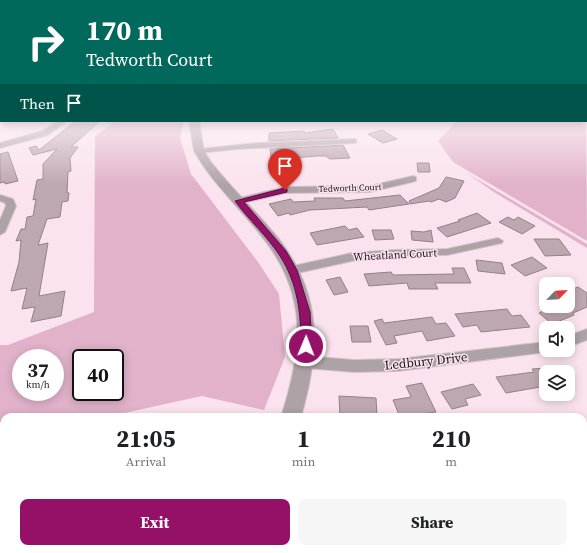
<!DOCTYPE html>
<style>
:root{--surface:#fff;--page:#f6f6f6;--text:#202124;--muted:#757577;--accent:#951168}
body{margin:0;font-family:"Source Serif 4",serif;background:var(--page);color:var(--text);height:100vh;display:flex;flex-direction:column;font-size:15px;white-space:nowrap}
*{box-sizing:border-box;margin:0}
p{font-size:13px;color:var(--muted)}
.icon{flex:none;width:22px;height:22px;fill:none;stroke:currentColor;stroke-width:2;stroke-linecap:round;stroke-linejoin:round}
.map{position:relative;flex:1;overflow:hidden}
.details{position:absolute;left:0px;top:413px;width:587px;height:140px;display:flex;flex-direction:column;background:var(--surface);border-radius:12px 12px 0 0;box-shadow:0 2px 10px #0003}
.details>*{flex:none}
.hud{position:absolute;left:0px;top:0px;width:587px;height:122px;box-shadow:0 2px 10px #0003;background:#00695c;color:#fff;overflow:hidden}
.needle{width:26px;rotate:65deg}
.tools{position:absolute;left:539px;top:277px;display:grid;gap:8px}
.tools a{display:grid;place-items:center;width:36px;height:36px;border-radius:8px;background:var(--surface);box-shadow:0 2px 10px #0003;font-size:20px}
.speed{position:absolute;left:12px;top:349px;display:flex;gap:8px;font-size:20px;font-weight:700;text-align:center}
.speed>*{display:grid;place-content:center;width:52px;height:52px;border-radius:50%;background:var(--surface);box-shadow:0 2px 10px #0003;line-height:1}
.speed small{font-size:10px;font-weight:400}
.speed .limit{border:2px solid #111;border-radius:6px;background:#fff;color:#111}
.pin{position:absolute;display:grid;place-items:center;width:34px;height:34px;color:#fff;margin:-41px -17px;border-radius:50% 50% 50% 0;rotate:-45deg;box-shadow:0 0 4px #0007}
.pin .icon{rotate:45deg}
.me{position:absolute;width:44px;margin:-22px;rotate:1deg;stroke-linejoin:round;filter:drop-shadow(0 0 3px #0008)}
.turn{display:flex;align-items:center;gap:14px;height:84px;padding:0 20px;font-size:18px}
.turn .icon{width:52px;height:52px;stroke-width:2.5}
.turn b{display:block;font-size:28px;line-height:34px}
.then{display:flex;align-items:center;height:38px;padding:0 20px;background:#0003;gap:8px;font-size:15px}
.eta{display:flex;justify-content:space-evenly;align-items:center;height:68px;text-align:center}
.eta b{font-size:24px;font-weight:700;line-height:28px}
.cta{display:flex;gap:8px;margin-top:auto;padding:8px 20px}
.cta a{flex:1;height:46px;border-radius:8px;background:var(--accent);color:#fff;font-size:16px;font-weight:700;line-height:46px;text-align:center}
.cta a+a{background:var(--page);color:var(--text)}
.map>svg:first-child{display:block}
.green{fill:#e1b2ca;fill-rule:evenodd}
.building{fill:#bda7b1;stroke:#95808a}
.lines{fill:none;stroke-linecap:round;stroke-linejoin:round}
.minor-casing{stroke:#d6c2cb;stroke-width:2}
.tertiary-casing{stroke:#d6c2cb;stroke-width:2}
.minor{fill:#ada3a7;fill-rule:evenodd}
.tertiary{fill:#ada3a7;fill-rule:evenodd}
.route{fill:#951168;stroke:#610b44}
.labels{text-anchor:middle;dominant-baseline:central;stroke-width:3;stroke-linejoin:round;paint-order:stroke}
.far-street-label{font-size:9px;fill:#1a1316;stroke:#fae3ee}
.street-label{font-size:11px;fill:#1a1316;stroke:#fae3ee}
.near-street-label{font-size:13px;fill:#1a1316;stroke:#fae3ee}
</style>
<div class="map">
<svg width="587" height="553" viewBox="0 0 587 553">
<rect width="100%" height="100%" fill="#fae3ee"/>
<path class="green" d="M586,109L587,241L453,162L438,141L457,121H586Z
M116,121H184L180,138L191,174L258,262L279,294L285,357L264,410L202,396L106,417H4V440L0,441V345H8L94,312L95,136ZM21,358H55V392H21ZM81,358H115V392H81Z
M468,174L587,244V248L494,192Z"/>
<path class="building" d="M76,121H100L71,147H78L70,158L71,171L68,172L67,193H69L68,201L62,202L60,217L47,219L38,245L48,243L39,296L65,291L61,316L31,322L35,307L22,309L27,288L11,291L19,262L21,240L16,241L21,229H25L27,217L33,216L36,199L33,200L37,180L43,179V164L57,149L33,155L29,148L36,146L39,150Z
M333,129L338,138L269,141V133L304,131L305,133Z
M382,130L397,139L383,143L368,134Z
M343,145L350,158L330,159L326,156H317L271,160V157L270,149Z
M8,152L18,181L5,184V182L0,183V154Z
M417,163H429L430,172H418Z
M446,177L464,181L455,198L446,202L439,199L431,202L429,201L410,204L409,201L439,188Z
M400,195L409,204L369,210L367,207L310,210L290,215L289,213L278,216L269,204L291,199L293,202L315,201L314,198H343L345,201Z
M477,213L491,223L447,237L437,228L460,221L458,220Z
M508,217L514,220L518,217L535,226L522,234L499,222Z
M345,226L349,230L357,228L364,237L317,245L310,233Z
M372,230H391L394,239L375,240Z
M431,230L433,242L412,240L411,231L424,232Z
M534,239H559L571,255L545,256Z
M532,257L547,268L525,276L511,265Z
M476,260L502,263L505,274L478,271Z
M452,268H464L471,283H435L438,289H409L407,283L369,286L364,274L391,272L393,275L454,274Z
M340,277L348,292L334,295L326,280Z
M578,287L587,293V307L573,313L574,315L552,324L539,313L545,310L539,306H568V291Z
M507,309L512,316L521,315L530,327L481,332L477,325L463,327L455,314Z
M432,317L436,324L446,323L455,336L427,341L422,331L394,336L397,343L386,345L374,321L382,319L384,323Z
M350,326H368L371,342H352Z
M546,368V386L506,393L496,377L534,372L532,369Z
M422,383L436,412L400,417L393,400L411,397L406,386Z
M473,384L481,395L465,399L468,405L452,409L441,392Z
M339,396L376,398L377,416L340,417Z"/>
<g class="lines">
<defs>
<path id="minor" d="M58,121H67L48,135L0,148V143L42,131Z
M353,139H356V143L238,149L199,153L195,151L199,149L257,143Z
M413,176L416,177V181L370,192L285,193L239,204L234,201L236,199L285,187L370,186Z
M0,195L13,199L16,206L5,232L0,235V220L6,206L5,203L0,201Z
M498,238L503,241L502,243L447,255L393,256L352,261L293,274L287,270L293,266L352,253L393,250L447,249Z
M587,329V340L568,347V336Z
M546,342V350H551L546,352L398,371L354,372L306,368L301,366L299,362L301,358L306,356L354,360L398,359Z
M587,507V527L583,528V508Z
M4,516V536L0,537V517Z
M293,549H314L316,553H295Z"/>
<path id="tertiary" d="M189,121H199L204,151L211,162C232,189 257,212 278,238C323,295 320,351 301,417H281C303,348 309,294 260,234C241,210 219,189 202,164L194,151Z
M194,549H222L220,553H192Z"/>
</defs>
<use href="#minor" class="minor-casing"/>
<use href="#tertiary" class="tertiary-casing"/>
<use href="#minor" class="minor"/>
<use href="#tertiary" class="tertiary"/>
</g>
<linearGradient id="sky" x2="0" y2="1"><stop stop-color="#92a0c9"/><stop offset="0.58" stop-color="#fdf2f7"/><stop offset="1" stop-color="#fdf2f7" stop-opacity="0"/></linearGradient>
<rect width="587" height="185" fill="url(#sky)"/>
<path class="route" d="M285,188L287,189V192L244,202L286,251L297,270L310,312L312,346L306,351L301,346C301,314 298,284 280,256C267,236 249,220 235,201Z"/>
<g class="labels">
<g class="far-street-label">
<text transform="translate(350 188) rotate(-2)">Tedworth Court</text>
</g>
<g class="street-label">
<text transform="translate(395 255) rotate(-3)">Wheatland Court</text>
</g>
<g class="near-street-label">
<text transform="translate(426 361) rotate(-6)">Ledbury Drive</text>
</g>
</g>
</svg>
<div class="tools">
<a><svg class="needle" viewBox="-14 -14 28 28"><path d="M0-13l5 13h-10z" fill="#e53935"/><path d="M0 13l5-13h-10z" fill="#757577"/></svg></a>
<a><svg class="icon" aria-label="sound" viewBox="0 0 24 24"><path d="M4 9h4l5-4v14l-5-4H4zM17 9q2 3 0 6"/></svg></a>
<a><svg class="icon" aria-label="layers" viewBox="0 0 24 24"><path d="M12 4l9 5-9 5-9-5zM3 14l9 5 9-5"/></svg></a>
</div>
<div class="speed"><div>37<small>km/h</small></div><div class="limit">40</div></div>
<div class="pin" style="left:285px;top:190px;background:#d93025"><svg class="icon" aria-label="arrive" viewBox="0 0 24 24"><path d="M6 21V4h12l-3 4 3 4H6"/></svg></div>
<svg class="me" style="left:306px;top:346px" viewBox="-20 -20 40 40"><circle r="17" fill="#951168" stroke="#fff" stroke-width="3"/><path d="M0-11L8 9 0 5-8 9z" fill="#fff"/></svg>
<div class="hud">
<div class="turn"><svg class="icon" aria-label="right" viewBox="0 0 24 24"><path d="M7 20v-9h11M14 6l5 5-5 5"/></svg><div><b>170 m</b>Tedworth Court</div></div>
<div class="then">Then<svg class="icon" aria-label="arrive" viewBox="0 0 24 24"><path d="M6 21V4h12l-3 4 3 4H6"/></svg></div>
</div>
<section class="details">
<div class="eta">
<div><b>21:05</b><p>Arrival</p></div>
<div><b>1</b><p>min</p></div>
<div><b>210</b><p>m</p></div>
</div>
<div class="cta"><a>Exit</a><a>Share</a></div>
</section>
</div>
